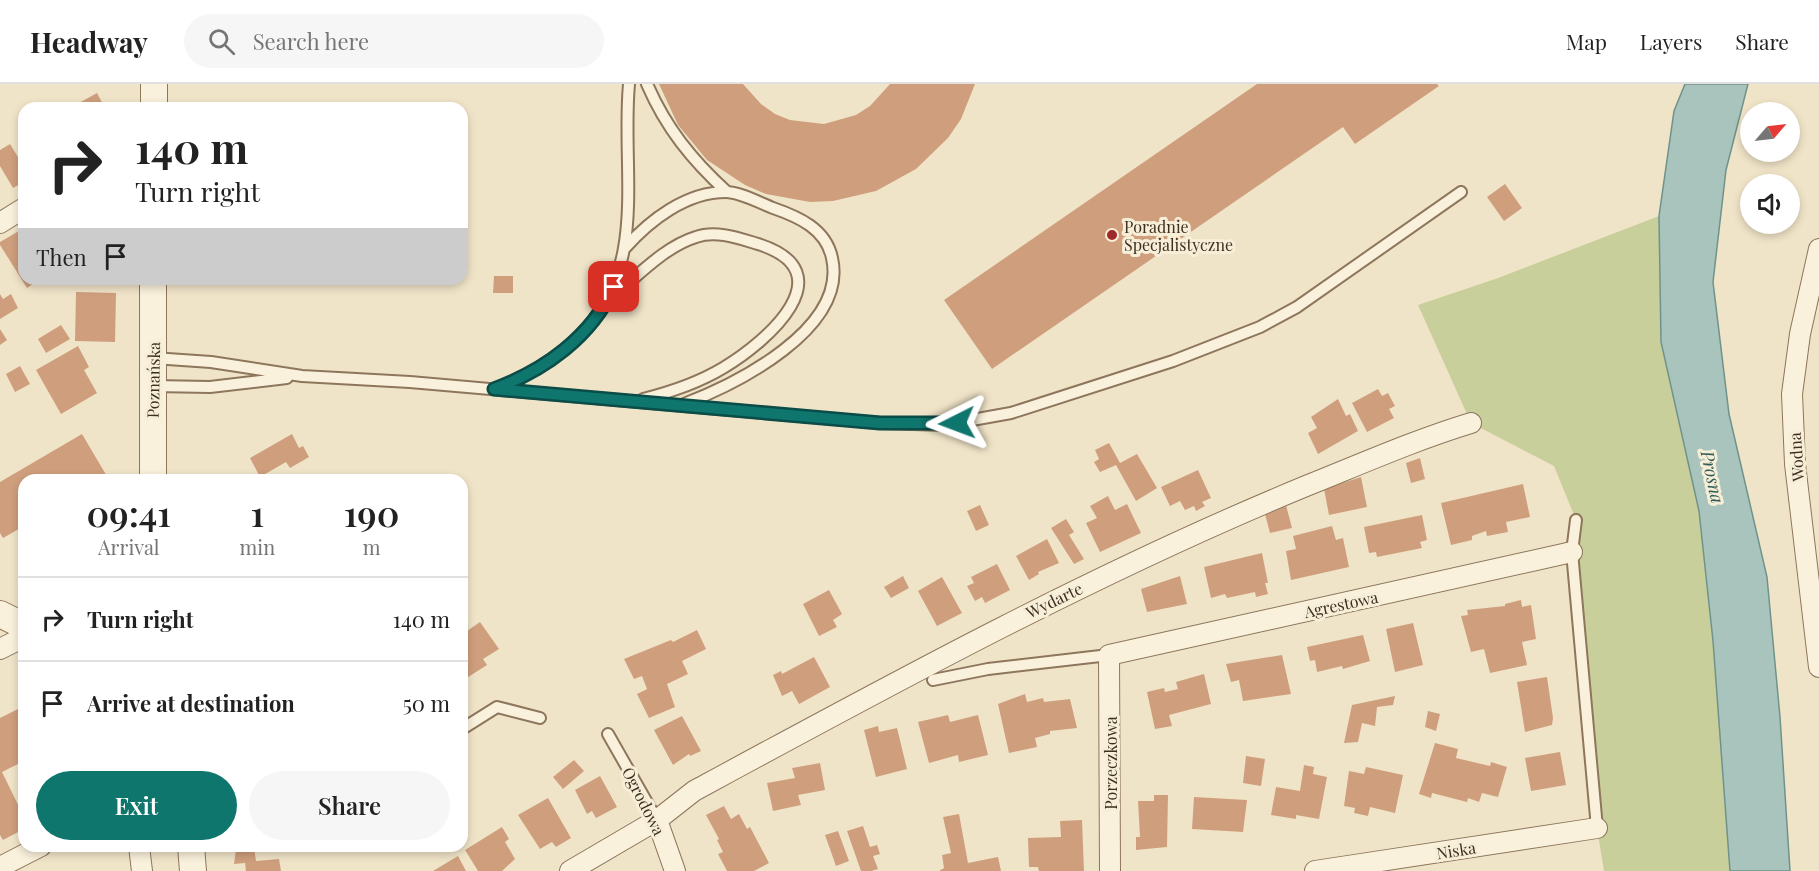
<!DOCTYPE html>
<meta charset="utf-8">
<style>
:root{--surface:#fff;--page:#f6f6f6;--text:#222;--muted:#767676;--line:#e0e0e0;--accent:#0f766e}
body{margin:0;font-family:"Playfair Display",serif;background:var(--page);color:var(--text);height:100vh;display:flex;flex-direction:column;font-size:22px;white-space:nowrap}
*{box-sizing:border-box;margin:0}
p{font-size:20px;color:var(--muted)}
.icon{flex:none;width:33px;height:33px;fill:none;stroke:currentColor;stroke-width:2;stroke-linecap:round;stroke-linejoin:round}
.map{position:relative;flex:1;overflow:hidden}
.drawer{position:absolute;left:18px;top:390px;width:450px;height:378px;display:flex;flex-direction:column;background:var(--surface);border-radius:18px;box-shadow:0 3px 9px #0003}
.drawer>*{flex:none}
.hud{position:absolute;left:18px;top:18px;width:450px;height:183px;border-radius:18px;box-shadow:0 3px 9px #0003;background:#fff;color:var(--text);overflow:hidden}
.needle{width:39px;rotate:62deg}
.tools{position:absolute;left:1740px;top:18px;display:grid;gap:12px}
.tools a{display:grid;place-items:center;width:60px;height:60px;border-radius:50%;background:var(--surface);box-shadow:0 3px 9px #0003;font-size:30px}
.pin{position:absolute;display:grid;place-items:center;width:51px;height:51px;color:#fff;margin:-26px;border-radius:12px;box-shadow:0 3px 9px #0006}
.me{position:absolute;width:66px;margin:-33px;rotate:267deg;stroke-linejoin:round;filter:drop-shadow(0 0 4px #0008)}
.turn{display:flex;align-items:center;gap:21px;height:126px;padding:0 18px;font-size:27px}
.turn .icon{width:78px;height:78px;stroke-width:2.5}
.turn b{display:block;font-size:42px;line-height:51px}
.then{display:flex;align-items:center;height:57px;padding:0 18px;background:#0003;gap:12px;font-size:22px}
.eta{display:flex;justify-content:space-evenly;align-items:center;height:102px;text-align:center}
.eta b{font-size:36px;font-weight:600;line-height:42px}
.action{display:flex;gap:12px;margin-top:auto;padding:12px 18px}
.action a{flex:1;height:69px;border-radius:36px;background:var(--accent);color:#fff;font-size:24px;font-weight:600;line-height:69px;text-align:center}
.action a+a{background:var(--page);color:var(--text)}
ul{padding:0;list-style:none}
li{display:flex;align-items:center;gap:18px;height:84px;padding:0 18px;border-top:2px solid var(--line)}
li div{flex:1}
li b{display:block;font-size:22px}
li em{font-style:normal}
header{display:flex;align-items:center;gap:36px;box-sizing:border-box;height:84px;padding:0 30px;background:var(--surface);border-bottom:2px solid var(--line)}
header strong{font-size:28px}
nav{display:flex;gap:33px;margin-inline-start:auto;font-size:21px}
.search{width:420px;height:54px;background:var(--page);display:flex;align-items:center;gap:15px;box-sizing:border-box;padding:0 21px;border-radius:33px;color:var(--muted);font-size:22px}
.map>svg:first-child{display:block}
.green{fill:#c9cf9b}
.water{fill:#a9c4bc;stroke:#6f938a;stroke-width:1.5}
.building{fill:#cf9f7d}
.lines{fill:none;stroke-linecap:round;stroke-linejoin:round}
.service-casing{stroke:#8d765c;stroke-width:14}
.minor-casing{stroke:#8d765c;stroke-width:22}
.tertiary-casing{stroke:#8d765c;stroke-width:28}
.service{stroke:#faf1dc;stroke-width:10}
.minor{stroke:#faf1dc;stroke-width:20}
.tertiary{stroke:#faf1dc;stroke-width:26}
.route-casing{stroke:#0a4d48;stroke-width:15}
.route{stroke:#0f766e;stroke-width:10}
.poi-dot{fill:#9e2a2b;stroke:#f7eed8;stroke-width:2}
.labels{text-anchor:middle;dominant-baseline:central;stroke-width:6;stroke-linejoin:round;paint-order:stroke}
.poi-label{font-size:16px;fill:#3d2e20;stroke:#f7eed8;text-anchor:start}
.street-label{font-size:16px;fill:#3d2e20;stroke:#f7eed8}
.water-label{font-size:18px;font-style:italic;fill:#2f5d5a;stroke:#f7eed8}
</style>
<header>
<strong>Headway</strong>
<div class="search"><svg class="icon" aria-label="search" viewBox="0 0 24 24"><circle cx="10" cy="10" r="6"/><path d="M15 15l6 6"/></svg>Search here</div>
<nav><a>Map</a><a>Layers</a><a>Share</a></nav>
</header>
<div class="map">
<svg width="1819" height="787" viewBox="0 0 1819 787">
<rect width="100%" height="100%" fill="#f0e4c8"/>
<path class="green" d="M1659,132L1661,251L1699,427L1713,557L1730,787H1604L1597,744L1576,436L1554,382L1471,339L1418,221L1498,194Z"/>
<path class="water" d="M1685,0H1748L1726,86L1713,198L1729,330L1767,493L1780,633L1790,787H1730L1713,557L1699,427L1661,258L1659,132L1674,27Z"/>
<path class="building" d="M659,0H743L761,20L775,30L790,36L824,40L856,31L870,22L890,0H975L961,35L948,54L916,85L876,107L833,117L810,118L766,110L745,101L707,76L678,41Z
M1257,0H1437L1439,2L1355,60L1343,43L992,285L944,216Z
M97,9L105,24H70Z
M10,60L24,83V98L13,104L0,82V66Z
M1505,100L1522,124L1504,137L1487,113Z
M24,144V195H41L27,204L0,161V158Z
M494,192H513V209H493Z
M76,208L116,209L115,258L75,257Z
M0,210L3,215L11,210L18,224L0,235Z
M61,241L70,255L46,269L38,255Z
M0,245L7,256L0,261Z
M78,262L89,283L84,286L97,309L61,330L36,286Z
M20,282L30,300L15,308L6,290Z
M1378,305L1382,312L1388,309L1395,322L1389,325L1394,334L1367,348L1352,319Z
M1338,315L1346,332L1350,330L1358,347L1318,370L1308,349L1317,344L1311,333Z
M82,350L108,394L24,396V442L3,454L0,449V398Z
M292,350L299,364L303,362L309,373L290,384L286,378L260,393L250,374Z
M1109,359L1120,379L1137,370L1157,404L1136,417L1116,381L1100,388L1094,378L1099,375L1095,366Z
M1420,374L1425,395L1411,399L1406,379Z
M1198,386L1211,414L1202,418L1205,422L1196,427L1194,422L1185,426L1180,417L1170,422L1161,403Z
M1361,393L1367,423L1329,431L1324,405Z
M1523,400L1530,433L1506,438L1508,448L1487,452L1486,447L1472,452V456L1451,461L1441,419Z
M1108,412L1115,426L1127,420L1141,449L1100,468L1086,439L1097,434L1090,422Z
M980,421L989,441L976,447L967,427Z
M1286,421L1292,444L1270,449L1265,430Z
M1422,431L1427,456L1420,458L1422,464L1377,473L1376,468L1369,469L1364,443Z
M1066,435L1074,448L1069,451L1084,475L1074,480L1051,444Z
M1332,442L1336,456L1343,454L1349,483L1291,496L1286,467L1296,465L1293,452Z
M1047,455L1059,479L1038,488L1039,490L1029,496L1016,472Z
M1262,469L1268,499H1265L1268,510L1256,513L1255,508L1227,514L1225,510L1211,514L1204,483Z
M997,480L1010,506L985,519L982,513L975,517L967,502L974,499L971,493Z
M903,492L909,504L891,514L884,503Z
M1180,492L1187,520L1147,528L1141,505Z
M942,493L962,529L937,542L918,507Z
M829,506L842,530L833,536L837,543L819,552L803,520Z
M1521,516L1522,523L1531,521L1536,555L1522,558L1527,581L1490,589L1484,565L1471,568L1461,532L1468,531L1467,526L1505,522V520Z
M480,538L499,565L483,575L487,581L462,597V557L467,554L464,549Z
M1413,539L1423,581L1395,588L1386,545Z
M697,546L706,565L682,577L688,590L667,600L675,623L649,634L637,610L647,605L642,592L634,595L624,575L671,556L673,558Z
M1363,551L1370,577L1343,585L1342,582L1317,588L1315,576L1310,577L1307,563Z
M1282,571L1291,610L1243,617L1239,596L1231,598L1226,580Z
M814,573L830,603L799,620L792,607L782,612L773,591L781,587L782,590Z
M1204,590L1211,620L1169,631L1172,642L1155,645L1147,608L1164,604L1165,608L1178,605L1176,598Z
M1547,593L1553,634L1552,641L1525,648L1517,598Z
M1025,610L1027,618L1043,614L1044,618L1070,615L1077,644L1050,647V650L1035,654L1037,663L1009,669L998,620Z
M1395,612L1393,621L1377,623L1375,642L1362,639L1358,658L1344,659L1352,621Z
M24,622V677L2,688L24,733V745L3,756L0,751V634Z
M1428,627L1440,630L1436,647L1425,643Z
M948,631L950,638L978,631L988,671L959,678L958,671L929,679L918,638Z
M682,632L701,667L690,672L689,670L673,681L654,646Z
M878,642L879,648L897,644L907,685L876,693L864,646Z
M1435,659L1458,665L1456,674L1490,682L1491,678L1507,683L1498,713L1482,709L1479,718L1468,714L1467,718L1432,709L1431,714L1419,710Z
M1560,668L1566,701L1531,707L1525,674Z
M1246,672L1265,675L1261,702L1243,699Z
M574,676L584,687L563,705L553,693Z
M820,679L825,706L798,711L801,721L773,727L767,699L795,694L792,684Z
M1304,681L1314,683L1313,690L1327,693L1319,735L1296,731V735L1271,731L1276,703L1300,707Z
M1366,683L1403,691L1395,729L1370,723L1368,732L1354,729L1355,724L1344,722L1349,687L1364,690Z
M600,692L617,723L596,734L592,727L587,730L575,706Z
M1154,711H1168L1167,763L1136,766V753H1140L1138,717H1154Z
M1194,713L1247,716L1243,748L1192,745Z
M548,714L571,754L556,763L552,758L540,765L518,731Z
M724,722L731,735L739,730L747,745L750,743L769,779L754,787H727L718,770L723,768L717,756L719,755L706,731Z
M959,730L968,779L998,773L1001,787H939L944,784L942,771L951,769L943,733Z
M1082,736L1084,787H1039L1038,783H1029L1028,754L1061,753L1060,737Z
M863,742L870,763L877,761L880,770L873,772L878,785L871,787H861L847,747Z
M502,743L509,755L505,758L515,775L502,787H478L465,766Z
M838,747L849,777L836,782L825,751Z
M254,763L256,777L279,775L281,787H246L245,779L234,780L236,765Z
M458,772L466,787H433Z"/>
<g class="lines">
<defs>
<path id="service" d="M647,0C666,44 692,76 727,108
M625,164C650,136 686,108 726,108C740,108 760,119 773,124C799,133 826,145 832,174C848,245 736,300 684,320
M607,217C634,196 663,163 696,153C716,146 738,154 758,160C847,188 767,258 723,284C698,299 671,308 643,315
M153,274L211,278L302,292L410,298L880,339L944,341L1011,329L1173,277L1260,243L1297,223L1461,108
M153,302L210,303L287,294
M498,304C530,291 558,274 582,249C649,181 621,86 629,0
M1576,436L1572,468L1597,744
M933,596L988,585L1109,571
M462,645L497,623L540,634
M608,650L657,736"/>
<path id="minor" d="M0,139L24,124
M1819,165L1800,250L1792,310L1795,380L1819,583
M0,565L24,553
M657,736L675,787
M139,762L142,787
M0,783L41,762
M570,787L657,736L694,707C895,598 1095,489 1306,402C1361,380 1415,356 1471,339
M1110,787L1109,571L1572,468
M1315,787L1597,744"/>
<path id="tertiary" d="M154,0V24
M153,396V195
M0,530L24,542
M191,762L193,787"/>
</defs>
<use href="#service" class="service-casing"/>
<use href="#minor" class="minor-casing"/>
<use href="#tertiary" class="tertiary-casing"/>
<use href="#service" class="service"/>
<use href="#minor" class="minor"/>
<use href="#tertiary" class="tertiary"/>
</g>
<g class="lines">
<defs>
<path id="route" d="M614,203C591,253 545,286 494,305L880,339H957"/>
</defs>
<use href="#route" class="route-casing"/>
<use href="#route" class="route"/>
</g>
<circle class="poi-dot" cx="1112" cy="151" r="6"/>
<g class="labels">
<g class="poi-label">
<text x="1124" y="142">Poradnie<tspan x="1124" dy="18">Specjalistyczne</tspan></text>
</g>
<g class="street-label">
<text transform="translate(153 296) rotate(-89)">Poznańska</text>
<text transform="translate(1796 373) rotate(-94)">Wodna</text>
<text transform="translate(1054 516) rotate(-26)">Wydarte</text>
<text transform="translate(1341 520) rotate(-12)">Agrestowa</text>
<text transform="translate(1110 679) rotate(-90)">Porzeczkowa</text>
<text transform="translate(644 717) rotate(63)">Ogrodowa</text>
<text transform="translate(1456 766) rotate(-9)">Niska</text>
</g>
<g class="water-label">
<text transform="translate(1713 393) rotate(78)">Prosna</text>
</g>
</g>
</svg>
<div class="tools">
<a><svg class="needle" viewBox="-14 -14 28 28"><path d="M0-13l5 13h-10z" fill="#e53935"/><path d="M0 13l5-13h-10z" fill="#767676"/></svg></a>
<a><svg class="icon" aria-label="sound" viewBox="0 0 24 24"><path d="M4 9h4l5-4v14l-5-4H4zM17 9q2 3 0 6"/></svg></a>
</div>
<div class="pin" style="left:614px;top:203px;background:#d93025"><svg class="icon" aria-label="arrive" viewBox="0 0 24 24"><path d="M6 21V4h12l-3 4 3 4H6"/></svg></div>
<svg class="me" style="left:957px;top:339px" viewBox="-20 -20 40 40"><path d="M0-17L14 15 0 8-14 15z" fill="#0f766e" stroke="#fff" stroke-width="4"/></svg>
<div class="hud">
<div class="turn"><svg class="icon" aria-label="right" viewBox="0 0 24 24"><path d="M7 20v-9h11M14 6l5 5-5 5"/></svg><div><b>140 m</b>Turn right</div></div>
<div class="then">Then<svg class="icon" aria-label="arrive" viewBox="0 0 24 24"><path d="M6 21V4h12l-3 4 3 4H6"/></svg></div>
</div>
<section class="drawer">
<div class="eta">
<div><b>09:41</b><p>Arrival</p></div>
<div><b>1</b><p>min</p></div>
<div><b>190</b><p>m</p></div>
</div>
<ul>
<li><svg class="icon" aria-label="right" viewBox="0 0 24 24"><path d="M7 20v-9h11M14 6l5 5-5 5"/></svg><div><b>Turn right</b></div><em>140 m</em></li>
<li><svg class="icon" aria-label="arrive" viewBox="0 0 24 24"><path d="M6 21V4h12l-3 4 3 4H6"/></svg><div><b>Arrive at destination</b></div><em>50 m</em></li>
</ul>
<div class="action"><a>Exit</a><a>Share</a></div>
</section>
</div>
